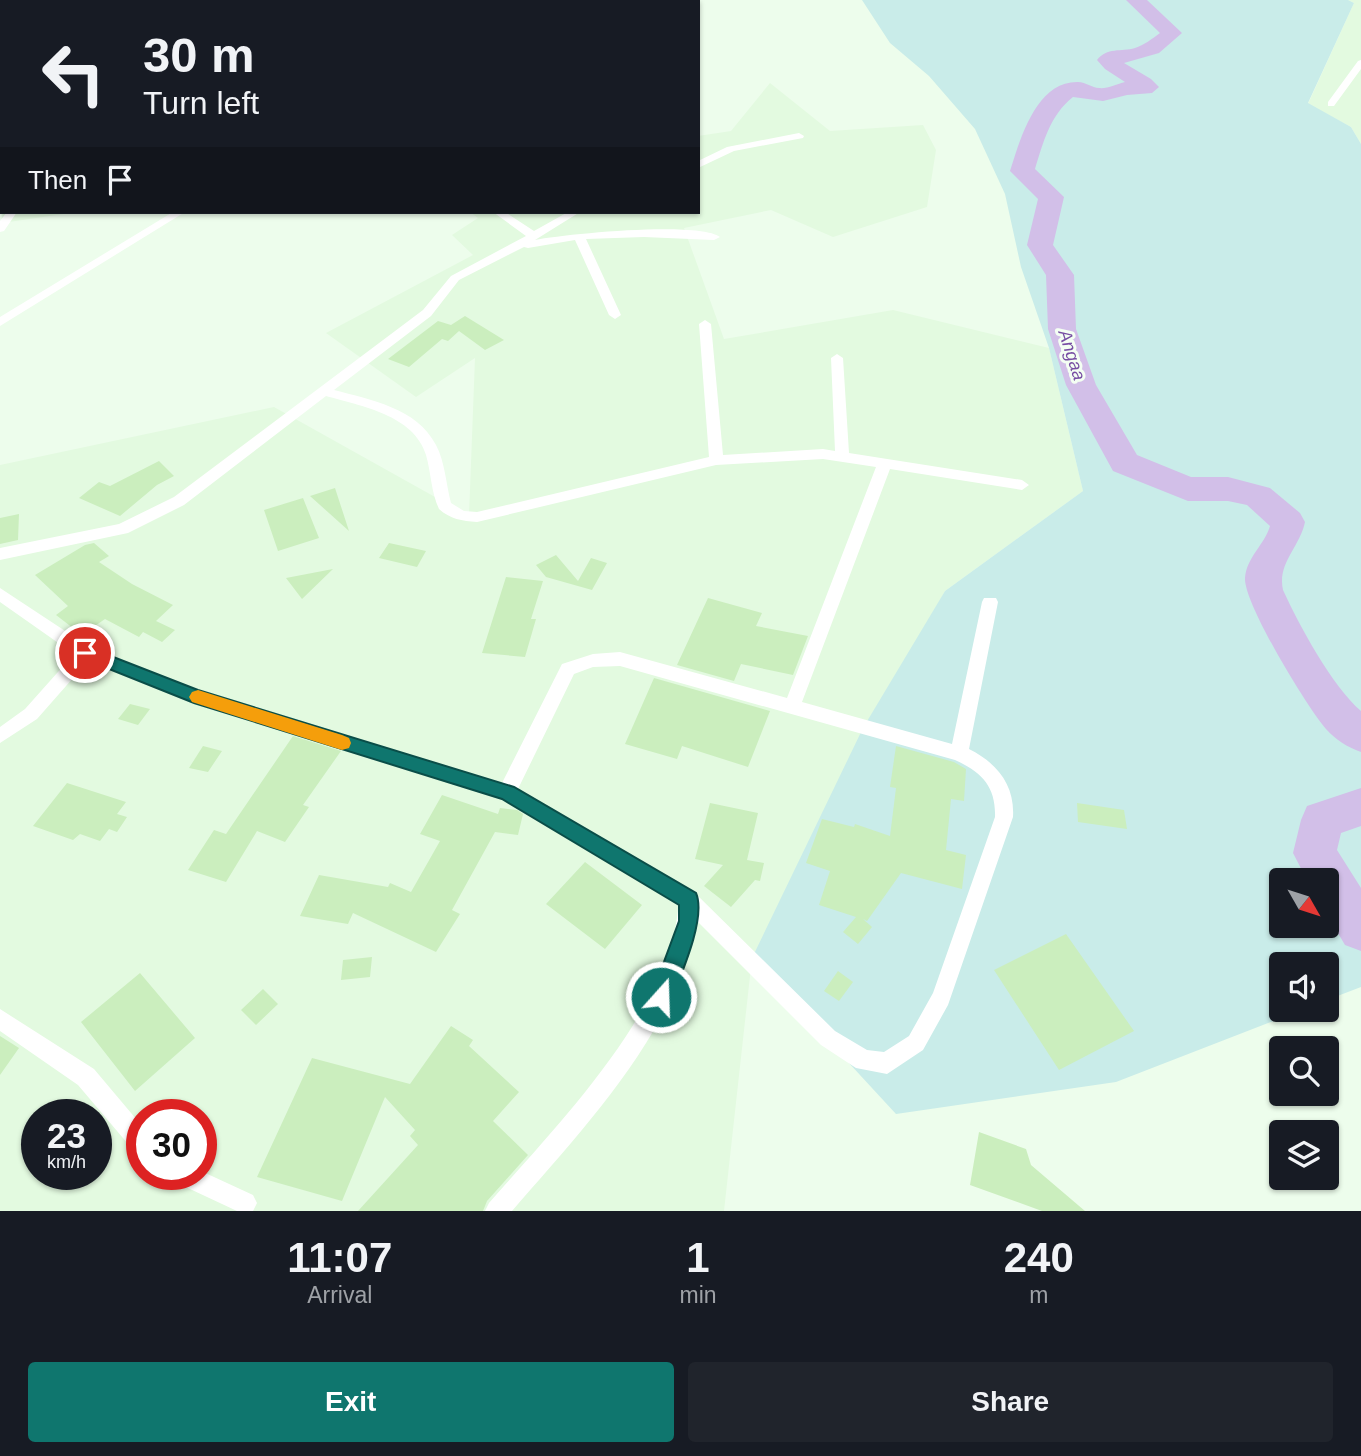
<!DOCTYPE html>
<style>
:root{--surface:#171b24;--page:#20242c;--text:#f1f3f6;--muted:#9ea1a6;--accent:#0f766e}
body{margin:0;font-family:Helvetica,sans-serif;background:var(--page);color:var(--text);height:100vh;display:flex;flex-direction:column;font-size:26px;white-space:nowrap}
*{box-sizing:border-box;margin:0}
p{font-size:23px;color:var(--muted)}
.icon{flex:none;width:38px;height:38px;fill:none;stroke:currentColor;stroke-width:2;stroke-linecap:round;stroke-linejoin:round}
.map{position:relative;height:1211px;overflow:hidden}
.side{display:flex;flex-direction:column;background:var(--surface);flex:1}
.side>*{flex:none}
.top-card{position:absolute;left:0px;top:0px;width:700px;height:214px;box-shadow:0 2px 5px #0004;background:#171b24;color:var(--text);overflow:hidden}
.needle{width:46px;rotate:129deg}
.buttons{position:absolute;left:1269px;top:868px;display:grid;gap:14px}
.buttons a{display:grid;place-items:center;width:70px;height:70px;border-radius:7px;background:var(--surface);box-shadow:0 2px 5px #0004;font-size:35px}
.speed{position:absolute;left:21px;top:1099px;display:flex;gap:14px;font-size:35px;font-weight:700;text-align:center}
.speed>*{display:grid;place-content:center;width:91px;height:91px;border-radius:50%;background:var(--surface);box-shadow:0 2px 5px #0004;line-height:1}
.speed small{font-size:18px;font-weight:400}
.speed .limit{border:10px solid #d22;background:#fff;color:#111}
.pin{position:absolute;display:grid;place-items:center;width:60px;height:60px;color:#fff;margin:-30px;border:4px solid #fff;border-radius:50%;box-shadow:0 2px 7px #0007}
.me{position:absolute;width:77px;margin:-38px;rotate:20deg;stroke-linejoin:round;filter:drop-shadow(0 0 5px #0008)}
.turn{display:flex;align-items:center;gap:24px;height:147px;padding:0 28px;font-size:32px}
.turn .icon{width:91px;height:91px;stroke-width:2.5}
.turn b{display:block;font-size:49px;line-height:60px}
.then{display:flex;align-items:center;height:66px;padding:0 28px;background:#0003;gap:14px;font-size:26px}
.eta{display:flex;justify-content:space-evenly;align-items:center;height:119px;text-align:center}
.eta b{font-size:42px;font-weight:700;line-height:49px}
.primary-button{display:flex;gap:14px;margin-top:auto;padding:14px 28px}
.primary-button a{flex:1;height:80px;border-radius:7px;background:var(--accent);color:#fff;font-size:28px;font-weight:700;line-height:80px;text-align:center}
.primary-button a+a{background:var(--page);color:var(--text)}
.map>svg:first-child{display:block}
.residential{fill:#e3fae0;fill-rule:evenodd}
.green{fill:#c9ece9;fill-rule:evenodd}
.lines{fill:none;stroke-linecap:round;stroke-linejoin:round}
.river{fill:#d2bfe8;fill-rule:evenodd}
.building{fill:#cbeebe}
.minor{fill:#fff;fill-rule:evenodd}
.route{fill:#0f766e;stroke:#0a4d48;stroke-width:2}
.slow{fill:#f59e0b}
.labels{text-anchor:middle;dominant-baseline:central;stroke-width:6;stroke-linejoin:round;paint-order:stroke}
.far-water-label{font-size:18px;font-style:italic;fill:#774ea3;stroke:#f4fff3}
</style>
<div class="map">
<svg width="1361" height="1211" viewBox="0 0 1361 1211">
<rect width="100%" height="100%" fill="#edfdec"/>
<path class="residential" d="M1348,0H1361V144L1351,127L1308,104L1354,3Z
M770,83L830,131L923,125L936,150L927,207L833,237L771,210L684,228L724,339L893,310L1049,348L1083,491L945,591L752,958L724,1211H0V465L274,407L469,516L475,358L416,397L326,333L473,255L452,235L478,218L470,212H698V136L731,131ZM37,1115H96V1174H37ZM142,1115H201V1174H142Z
M0,114L2,212L70,213L2,223Z"/>
<path class="green" d="M862,0H1348L1354,3L1308,103L1351,127L1361,144V987L1327,1000L1326,964H1281V1010H1302L1116,1082L896,1114L752,958L863,728L945,591L1083,491L1049,348L1021,267L1005,194L975,129L929,76L890,43ZM1281,880H1326V926H1281Z"/>
<g class="lines">
<path class="river" d="M1126,0H1147L1182,33L1159,53L1124,63L1151,79L1159,87L1152,93L1127,95L1103,101L1073,97C1050,115 1043,143 1035,169L1064,197L1053,245L1074,275L1076,329L1096,385L1137,455L1191,477H1228L1270,488L1300,513L1305,522C1300,547 1277,563 1283,590C1299,625 1332,686 1361,711V752C1347,747 1336,740 1326,729C1307,707 1244,604 1245,578C1246,558 1265,544 1270,526L1247,505L1228,501H1188L1113,471L1066,385L1048,329L1046,275L1027,245L1038,199L1010,171C1020,140 1036,81 1078,82C1086,82 1092,88 1099,88C1107,89 1117,84 1125,82L1105,69L1097,60C1107,47 1121,52 1135,48C1144,45 1152,39 1160,33Z
M1361,788V826L1341,833L1337,850L1361,888V951L1345,945L1326,913V880H1307L1293,853L1301,820L1307,806Z"/>
</g>
<path class="building" d="M465,316L504,340L485,350L459,331L448,341L442,339L409,367L388,359L438,321L451,325Z
M159,461L174,476L157,485L120,516L79,498L99,482L110,486Z
M335,488L349,531L310,496Z
M303,498L319,538L278,551L264,510Z
M19,514L18,540L0,544V518Z
M94,543L109,556L99,562L132,584L173,605L156,621L175,630L162,642L143,632L139,637L105,619L82,635L56,615L68,606L35,575L85,545Z
M389,543L426,551L417,567L379,558Z
M556,555L578,581L591,558L607,563L592,590L546,577L536,565Z
M333,569L302,599L286,578Z
M506,577L543,581L531,619H536L525,657L482,653Z
M708,598L762,613L756,626L808,636L793,675L741,664L734,681L677,665Z
M654,678L770,711L748,767L682,746L677,759L625,744Z
M130,704L150,709L138,725L118,719Z
M293,736L341,751L303,805L309,807L285,842L257,831L226,882L188,870L214,830L226,834Z
M203,746L222,751L208,772L189,768Z
M896,746L954,762L966,769L964,801L951,799L946,850L966,855L962,889L901,873L867,921L863,919L872,927L858,944L843,932L856,917L819,905L830,871L806,863L822,819L854,827L855,824L890,836L896,788L890,787Z
M67,783L126,802L117,814L127,817L117,832L109,829L100,841L80,834L73,840L33,826Z
M442,795L498,814L500,808L517,810L523,814L518,835L495,832L452,910L460,914L436,952L353,913L348,924L300,916L319,875L388,887L390,883L411,892L440,841L420,834Z
M710,803L758,813L747,860L764,863L760,881L755,880L731,907L704,886L723,865L695,859Z
M1077,803L1124,810L1127,829L1078,822Z
M585,862L642,905L605,949L546,904Z
M1066,934L1134,1031L1059,1070L994,970Z
M372,957L370,977L341,980L343,960Z
M838,971L853,982L839,1001L824,991Z
M140,973L195,1038L135,1091L81,1022Z
M263,989L278,1004L256,1025L241,1010Z
M451,1026L473,1040L469,1046L519,1092L493,1121L528,1155L487,1201L483,1211H358L418,1145L410,1136L415,1130L385,1097L342,1201L257,1177L312,1058L410,1084Z
M0,1036L19,1048L0,1075Z
M979,1132L1026,1149L1031,1165L1085,1211H1042L970,1185Z"/>
<g class="lines">
<path class="minor" d="M155,0H166L167,2H156Z
M308,0H319L307,2Z
M361,0H379L378,2Z
M408,0H418L419,2H409Z
M550,0H561L548,2Z
M0,12H2V18H0Z
M1361,60V69L1334,106H1328V102L1358,61Z
M0,69H2V75H0Z
M799,133L804,136L803,138L734,151L698,168V161L727,147Z
M7,212H17L4,231L0,232V221Z
M173,212H185L0,326V317Z
M493,212H505L534,231L568,212H580L535,240C566,234 698,221 720,237L714,240L644,237L586,239L621,315L615,319L609,315L575,240L528,248L524,247L459,280L431,316L334,390C371,400 417,408 436,445C445,462 446,484 451,503L464,511L477,512L709,457L699,324L705,320L711,324L723,455L823,449L835,451L831,358L837,354L843,358L849,453L1022,480L1029,485L1022,490L890,469L802,702L952,744L982,602L984,598H996L998,602L969,749C997,763 1015,785 1013,817L948,1005L923,1050L887,1074L856,1068L821,1045L696,920C679,1029 582,1130 512,1211H485L489,1203C553,1130 645,1036 672,941C676,930 677,916 679,904L502,798L194,703L88,661L37,719L0,743V727L25,709L74,654L0,602V588L91,648L140,668L197,690L502,783L562,664L593,654L620,652L787,698L876,467L823,459L716,465L477,522C462,521 450,519 439,509C431,492 431,472 426,455C414,415 361,406 326,396L184,505L128,533L0,560V548L119,524L174,497L423,310L451,276L526,236ZM620,666L955,760C982,772 996,787 995,817L933,993L909,1036L884,1052L867,1050L835,1031L696,894L518,789L574,674L593,667Z
M0,1009L94,1069L142,1126V1154L134,1151L78,1085L0,1031Z
M201,1171L253,1195L257,1203L253,1211H237L175,1182L172,1174H201Z"/>
</g>
<path class="route" d="M85,646L198,690L514,787L696,893C707,919 679,979 669,1005L661,1008L654,1005L651,997L679,921V905L502,799L194,703L79,657L77,653L79,648Z"/>
<path class="slow" d="M198,690L342,735L349,738L351,743L349,748L342,750L192,702L189,697L192,692Z"/>
<g class="labels">
<g class="far-water-label">
<text transform="translate(1072 355) rotate(72)">Angaa</text>
</g>
</g>
</svg>
<div class="buttons">
<a><svg class="needle" viewBox="-14 -14 28 28"><path d="M0-13l5 13h-10z" fill="#e53935"/><path d="M0 13l5-13h-10z" fill="#9ea1a6"/></svg></a>
<a><svg class="icon" aria-label="sound" viewBox="0 0 24 24"><path d="M4 9h4l5-4v14l-5-4H4zM17 9q2 3 0 6"/></svg></a>
<a><svg class="icon" aria-label="search" viewBox="0 0 24 24"><circle cx="10" cy="10" r="6"/><path d="M15 15l6 6"/></svg></a>
<a><svg class="icon" aria-label="layers" viewBox="0 0 24 24"><path d="M12 4l9 5-9 5-9-5zM3 14l9 5 9-5"/></svg></a>
</div>
<div class="speed"><div>23<small>km/h</small></div><div class="limit">30</div></div>
<div class="pin" style="left:85px;top:653px;background:#d93025"><svg class="icon" aria-label="arrive" viewBox="0 0 24 24"><path d="M6 21V4h12l-3 4 3 4H6"/></svg></div>
<svg class="me" style="left:661px;top:997px" viewBox="-20 -20 40 40"><circle r="17" fill="#0f766e" stroke="#fff" stroke-width="3"/><path d="M0-11L8 9 0 5-8 9z" fill="#fff"/></svg>
<div class="top-card">
<div class="turn"><svg class="icon" aria-label="left" viewBox="0 0 24 24"><path d="M17 20v-9H6M10 6l-5 5 5 5"/></svg><div><b>30 m</b>Turn left</div></div>
<div class="then">Then<svg class="icon" aria-label="arrive" viewBox="0 0 24 24"><path d="M6 21V4h12l-3 4 3 4H6"/></svg></div>
</div>
</div>
<section class="side">
<div class="eta">
<div><b>11:07</b><p>Arrival</p></div>
<div><b>1</b><p>min</p></div>
<div><b>240</b><p>m</p></div>
</div>
<div class="primary-button"><a>Exit</a><a>Share</a></div>
</section>
